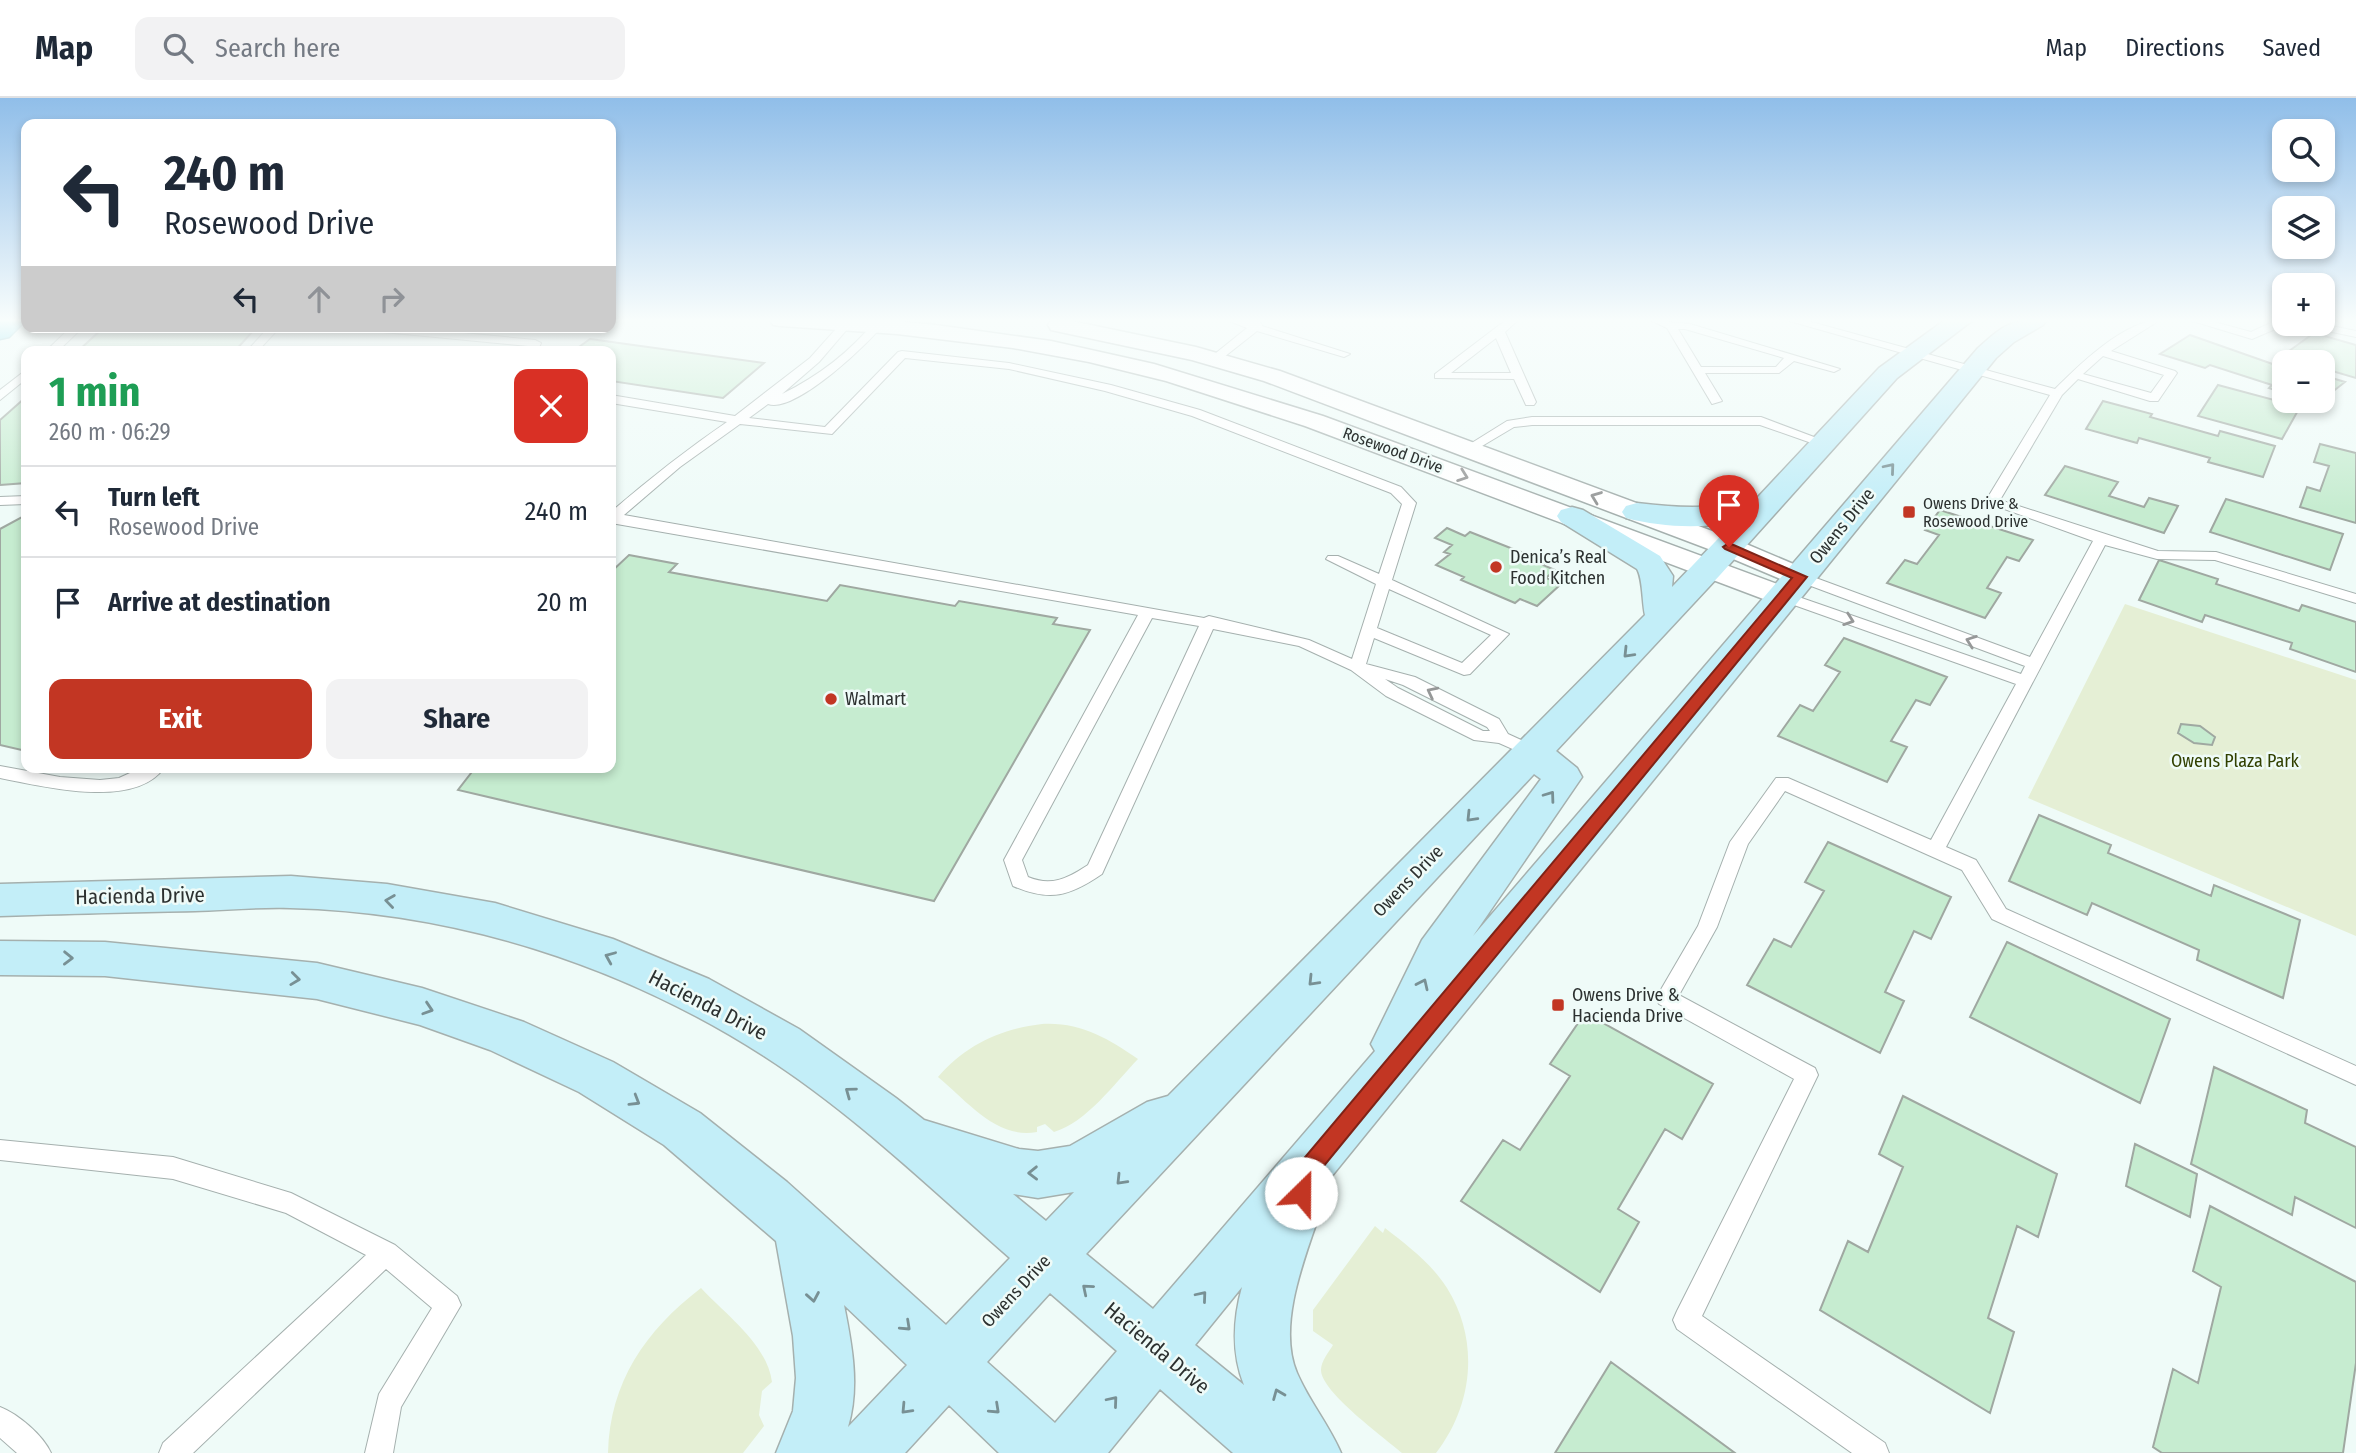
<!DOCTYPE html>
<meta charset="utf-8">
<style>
:root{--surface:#fff;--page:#f2f2f3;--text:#1f2937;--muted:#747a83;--line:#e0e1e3;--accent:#c23623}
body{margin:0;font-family:"Fira Sans Condensed",sans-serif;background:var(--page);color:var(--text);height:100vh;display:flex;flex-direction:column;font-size:26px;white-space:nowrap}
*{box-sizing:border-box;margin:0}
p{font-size:23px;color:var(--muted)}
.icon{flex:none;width:38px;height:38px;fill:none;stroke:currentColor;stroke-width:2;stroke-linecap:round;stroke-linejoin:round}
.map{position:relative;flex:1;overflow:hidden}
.details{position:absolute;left:21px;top:248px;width:595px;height:427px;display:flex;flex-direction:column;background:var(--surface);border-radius:14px;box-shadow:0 4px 10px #0003}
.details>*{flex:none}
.top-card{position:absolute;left:21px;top:21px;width:595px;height:214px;border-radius:14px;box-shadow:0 4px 10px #0003;background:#fff;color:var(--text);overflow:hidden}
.tools{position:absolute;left:2272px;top:21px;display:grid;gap:14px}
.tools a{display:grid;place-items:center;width:63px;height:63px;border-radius:14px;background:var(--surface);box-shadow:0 4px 10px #0003;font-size:35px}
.pin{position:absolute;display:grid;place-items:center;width:60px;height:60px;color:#fff;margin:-72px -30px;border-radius:50% 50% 50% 0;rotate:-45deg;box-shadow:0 0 7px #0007}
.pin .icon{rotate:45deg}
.me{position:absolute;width:77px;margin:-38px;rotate:23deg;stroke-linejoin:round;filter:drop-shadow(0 0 5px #0008)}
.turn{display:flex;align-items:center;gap:24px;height:147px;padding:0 28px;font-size:32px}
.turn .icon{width:91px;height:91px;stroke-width:2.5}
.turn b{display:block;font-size:49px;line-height:60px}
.lanes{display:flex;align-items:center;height:66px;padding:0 28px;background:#0003;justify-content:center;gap:35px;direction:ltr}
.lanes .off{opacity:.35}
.round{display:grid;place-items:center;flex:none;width:74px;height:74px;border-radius:14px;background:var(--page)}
.overview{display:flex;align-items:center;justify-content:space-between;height:119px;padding:0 28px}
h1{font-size:42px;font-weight:700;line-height:52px;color:#1e9e55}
.button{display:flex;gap:14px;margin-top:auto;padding:14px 28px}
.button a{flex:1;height:80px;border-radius:14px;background:var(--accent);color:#fff;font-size:28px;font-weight:700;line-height:80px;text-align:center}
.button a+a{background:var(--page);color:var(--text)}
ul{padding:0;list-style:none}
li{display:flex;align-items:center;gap:21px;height:91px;padding:0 28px;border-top:2px solid var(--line)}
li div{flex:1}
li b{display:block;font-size:26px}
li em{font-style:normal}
header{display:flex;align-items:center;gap:42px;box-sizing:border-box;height:98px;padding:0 35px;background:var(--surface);border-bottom:2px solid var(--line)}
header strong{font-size:33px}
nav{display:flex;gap:38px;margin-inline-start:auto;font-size:24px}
.search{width:490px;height:63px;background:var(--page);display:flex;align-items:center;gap:18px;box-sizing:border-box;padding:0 24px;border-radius:14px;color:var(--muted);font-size:26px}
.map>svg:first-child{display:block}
.green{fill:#e5efd5}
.building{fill:#c6ecd0;stroke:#9fa8a1;stroke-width:2}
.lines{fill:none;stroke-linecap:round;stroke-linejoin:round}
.lane-casing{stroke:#a5b0ae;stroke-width:2}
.street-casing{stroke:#a5b0ae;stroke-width:3}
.secondary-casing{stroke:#a5b0ae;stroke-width:3}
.highway-casing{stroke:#3393a6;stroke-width:3}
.lane{fill:#fff;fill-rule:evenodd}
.street{fill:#fff;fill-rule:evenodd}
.secondary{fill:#c3eef8;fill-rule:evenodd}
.highway{fill:#37c8e6;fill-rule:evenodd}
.oneway{stroke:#789094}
.oneway2{stroke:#969898}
.route{fill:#c23623;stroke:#7e2317;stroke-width:2}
.poi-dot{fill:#c23623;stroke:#effbf8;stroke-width:2.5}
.labels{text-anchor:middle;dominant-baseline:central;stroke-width:5;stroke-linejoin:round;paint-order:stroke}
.far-street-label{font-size:16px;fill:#2c3130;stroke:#effbf8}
.far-poi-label{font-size:16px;fill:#2c3130;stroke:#effbf8;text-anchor:start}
.street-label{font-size:18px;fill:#2c3130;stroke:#effbf8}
.poi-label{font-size:18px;fill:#2c3130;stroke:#effbf8;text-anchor:start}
.park-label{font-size:18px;fill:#314000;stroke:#effbf8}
.near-street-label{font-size:21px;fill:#2c3130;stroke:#effbf8}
</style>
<header>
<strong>Map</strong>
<div class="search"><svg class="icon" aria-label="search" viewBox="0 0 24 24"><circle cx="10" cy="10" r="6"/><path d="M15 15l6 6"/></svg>Search here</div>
<nav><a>Map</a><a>Directions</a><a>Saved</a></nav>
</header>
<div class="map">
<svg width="2356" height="1355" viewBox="0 0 2356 1355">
<rect width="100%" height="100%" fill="#effbf8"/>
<path class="green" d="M2125,506L2356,582V838L2028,700Z
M1042,926C1081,924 1107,940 1138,961C1114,986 1087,1024 1054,1034L1045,1026L1037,1029V1034C997,1042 966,1002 938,979C966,947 1000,931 1042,926Z
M1375,1128L1383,1135L1385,1130C1408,1148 1431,1165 1447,1190C1480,1243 1473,1307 1436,1355H1402C1385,1340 1321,1294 1321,1272C1321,1263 1329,1254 1333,1247L1313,1233V1212Z
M701,1190C726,1217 767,1246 772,1284L762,1293L759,1317L764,1328L743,1355H608C610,1284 645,1233 701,1190Z"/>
<path class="building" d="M104,229H247L243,233H253L234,254H77Z
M2314,235L2356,247V280L2322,270V264H2304L2282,258Z
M2190,237L2284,270V295L2269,290L2272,287L2210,267L2205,270L2160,256Z
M590,241L764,265L723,300L611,283V254H572Z
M2322,277L2345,284L2322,302Z
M2218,287L2300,309L2282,341L2198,318Z
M26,299V385L0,387V322Z
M2103,303L2152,316L2150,319L2218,338L2220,333L2275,348L2263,379L2208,364L2210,360L2139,340L2137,345L2086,331Z
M2320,346L2356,355V425L2300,409L2307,389L2320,393L2329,368L2314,364Z
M2065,368L2118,384L2109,398L2144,409L2149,400L2178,408L2164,435L2045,397Z
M2226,401L2343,436L2330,472L2210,434Z
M1940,412L2033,442L2019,463L2007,459L1987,490L2001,495L1985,520L1887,485L1905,462L1917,466L1939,437L1925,432Z
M22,419L26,420V653L0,647V431Z
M1447,430L1465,438L1470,434L1546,464L1543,467L1555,472L1546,480L1561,486L1537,508L1520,501L1515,505L1461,482L1464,479L1436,467L1450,456L1444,454L1452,447L1435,440Z
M629,457L677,466L669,474L827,503L840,487L955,508L959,503L1057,520L1053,526L1090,532L934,803L458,692L475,670H611V474Z
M2159,462L2218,481L2216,486L2299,513L2302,507L2356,524V574L2290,551L2292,545L2205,517L2202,524L2139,502Z
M1844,540L1947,579L1930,607L1916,602L1891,643L1907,649L1887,684L1778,638L1800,607L1813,613L1840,574L1825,567Z
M2181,626L2200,628L2215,639L2212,647L2194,645L2178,635Z
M2039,717L2111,747L2108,755L2211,798L2214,787L2300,822L2283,900L2197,862L2199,852L2092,805L2087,817L2009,783Z
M1828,744L1951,799L1931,841L1914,833L1885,894L1904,903L1880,955L1747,887L1774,841L1791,849L1824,793L1805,784Z
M2007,844L2170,921L2140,1005L1970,919Z
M1585,915L1713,986L1682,1041L1665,1031L1618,1111L1639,1124L1600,1194L1461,1103L1503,1042L1520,1052L1570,978L1550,966Z
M2214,969L2307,1012L2305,1025L2356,1049V1130L2295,1099L2292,1117L2191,1066Z
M1903,998L2057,1076L2038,1139L2017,1128L1988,1220L2014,1234L1990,1315L1820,1212L1848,1143L1868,1154L1903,1069L1879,1056Z
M2135,1046L2197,1076L2190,1119L2126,1088Z
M2210,1108L2356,1184V1265L2343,1355H2162L2153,1349L2173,1271L2198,1285L2221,1189L2193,1173Z
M1611,1264L1735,1355H1555Z"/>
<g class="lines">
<defs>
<path id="lane" d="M844,222H855L819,264L782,296C819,278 850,254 876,222H887C871,244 795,316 768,306L749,320L825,329L898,254L902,253L1009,265L1111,287L1200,312L1401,389L1416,405L1392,482L1509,536L1470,576L1464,577L1374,540L1366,566L1415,579L1499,621L1508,636L1539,650L1542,654L1539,658L1533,660L1499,645L1474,642L1386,598L1351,572L1299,548L1213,531L1102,776C1070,798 1050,804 1013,788L1004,762L1138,517L611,425V414C648,382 686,352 727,324L611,305V297L735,318L810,260ZM905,260L1009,271L1105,293L1192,318L1391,395L1402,406L1379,476L1338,458H1328L1326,461L1376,486L1352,561L1309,542L1209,518L1204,520L624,417L680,369L740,326L832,336ZM1389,491L1491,537L1462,565L1377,530ZM1152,520L1199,528L1088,767C1068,780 1052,789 1028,779L1022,762ZM1385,581L1403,587L1487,629L1490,633H1483L1398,590Z
M1227,222H1260L1262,228L1350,256L1344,259L1257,233L1219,263H1211V259L1247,230Z
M1506,222H1518L1505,234L1536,304L1534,307H1526L1514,281L1435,280V276ZM1496,240L1511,275H1451Z
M1650,222L1690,226L1840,271L1834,274L1794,263L1779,275H1705L1722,303L1712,306L1667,230ZM1678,231H1685L1784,260L1776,269H1701Z
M1786,222H1804L2055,291C2079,267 2125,222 2160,222L2111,253L2175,273L2177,275L2158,303H2150L2078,281L2062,297L2000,402L2158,453L2216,454L2356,496V505L2215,462L2157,461L2105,447L1946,749L1976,762L2006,811L2356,968V987L1992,821L1962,772L1785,693L1748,746L1717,829L1679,897L1815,970L1818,977L1702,1218L1885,1345L1889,1355H1852L1677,1231L1673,1222L1677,1213L1794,981L1659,906L1656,900L1698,828L1730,744L1776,680H1788L1931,742L2016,586L1780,502L1778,499L1780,496H1790L2021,576L2025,568L1795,482L1793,479L1795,476H1805L2030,559L2093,443L1985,404L2050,297ZM2103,258L2164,277L2151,295L2083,276Z
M2189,222H2207L2251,234L2277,222H2284V226H2287L2252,241Z
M2303,226H2322L2356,233V239L2304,228Z
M71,229H83L57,254H45Z
M269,229H280L257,254H246Z
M358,229H401L535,242L541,245L537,254H525L528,248L363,232Z
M26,272V281L0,302V292Z
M1532,319H1761L1830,345L1824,349L1820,348L1760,327H1532L1514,329L1472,354H1464L1462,351L1507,323Z
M26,398V406L0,407V399Z
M0,668L60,679L100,682L119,680L141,670H164C134,712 41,688 0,680Z
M0,1042L173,1059L291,1095L395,1147L457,1198L461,1207L401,1309L393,1355H365L379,1296L432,1210L386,1171L193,1355H159L163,1345L366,1157L286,1115L173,1081L0,1062Z
M0,1309C18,1316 43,1337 51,1355H17L0,1340Z"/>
<path id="street" d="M770,222H885L936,227L1051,243L1154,266L1323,318L1796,493L1800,499L1796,505L1785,508L1774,505L1305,328L1166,283L1089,264L1013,250L897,236L781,228L773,227Z
M1051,222H1067L1196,249L1280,273L1739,443L1810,473L1815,479L1810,485L1800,488L1790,485L1719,455L1264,283L1192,262L1051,232L1048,227Z"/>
<path id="secondary" d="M1945,222H1973L1897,280L1720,477L1556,653L1577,670L1582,679L1473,838L1978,250C2006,225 2010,222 2047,222L2043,227L2014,244L1996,260L1327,1084L1329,1088C1313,1141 1274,1221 1297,1275C1309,1303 1329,1327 1341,1355H1233L1160,1291L1108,1355H999L949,1307L905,1355H776L793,1313L796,1280L793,1238L776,1143L664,1047L579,994L490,952L420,927L317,901L105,878L0,877V843L105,844L317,865L422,890L524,924L613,964L700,1015L787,1084L946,1227L1010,1160C931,1091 853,1015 764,958C624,868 458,814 290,810C259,809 227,812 195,813C130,814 65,816 0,818V786L291,778L387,786L495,805L613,841L709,881L799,931L896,1000L924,1022L1019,1051L1038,1053L1070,1048L1147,1004L1168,998L1645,517C1642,504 1643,481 1637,471L1561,424L1557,418L1561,412L1572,409L1583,412L1660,458L1673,478L1672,489L1734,424C1699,431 1661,429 1626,420L1622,414L1626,408L1637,405C1679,410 1716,412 1757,400L1879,270ZM1534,676L1541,681L1422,842L1371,946L1375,953L1153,1211L1086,1156ZM1074,1094L1046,1123L1013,1096L1038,1100ZM1242,1189C1233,1222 1231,1254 1244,1287L1195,1247ZM1050,1195L1117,1253L1055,1325L987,1264ZM844,1207L907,1267L848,1329C860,1289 852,1247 844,1207Z"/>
<path id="highway" d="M0,222H26L9,239L0,241Z"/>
</defs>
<use href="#lane" class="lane-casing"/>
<use href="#street" class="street-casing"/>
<use href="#secondary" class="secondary-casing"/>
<use href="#highway" class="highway-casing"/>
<use href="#lane" class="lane"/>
<use href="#street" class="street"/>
<use href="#secondary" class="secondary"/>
<use href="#highway" class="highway"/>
</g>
<defs><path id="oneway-chevron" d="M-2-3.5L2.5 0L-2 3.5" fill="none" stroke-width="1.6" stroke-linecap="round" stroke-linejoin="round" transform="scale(1.75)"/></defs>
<g class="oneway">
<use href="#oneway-chevron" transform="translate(1890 370) rotate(-50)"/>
<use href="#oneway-chevron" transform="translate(1628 555) rotate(134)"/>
<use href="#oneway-chevron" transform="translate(1550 698) rotate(-54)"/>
<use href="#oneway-chevron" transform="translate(1471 719) rotate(134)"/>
<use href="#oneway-chevron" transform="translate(390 803) rotate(-172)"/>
<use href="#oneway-chevron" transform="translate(610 859) rotate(-157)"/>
<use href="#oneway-chevron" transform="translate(68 860) rotate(1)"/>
<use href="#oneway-chevron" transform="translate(295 881) rotate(7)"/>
<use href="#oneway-chevron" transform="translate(1313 883) rotate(134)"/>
<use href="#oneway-chevron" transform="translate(1423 886) rotate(-65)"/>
<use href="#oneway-chevron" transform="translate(428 911) rotate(18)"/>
<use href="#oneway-chevron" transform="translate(850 994) rotate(-144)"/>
<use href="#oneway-chevron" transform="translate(635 1003) rotate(31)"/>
<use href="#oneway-chevron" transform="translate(1033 1075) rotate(179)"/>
<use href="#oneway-chevron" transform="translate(1121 1082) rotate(134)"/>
<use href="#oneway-chevron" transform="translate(1087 1191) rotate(-140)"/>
<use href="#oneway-chevron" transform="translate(1202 1198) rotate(-50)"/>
<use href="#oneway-chevron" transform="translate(813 1199) rotate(80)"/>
<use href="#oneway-chevron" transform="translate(906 1228) rotate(43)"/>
<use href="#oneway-chevron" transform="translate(1278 1296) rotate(-112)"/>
<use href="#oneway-chevron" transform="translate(1113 1303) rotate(-50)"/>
<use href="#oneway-chevron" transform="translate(906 1311) rotate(133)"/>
<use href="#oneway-chevron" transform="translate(995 1311) rotate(43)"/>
</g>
<g class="oneway2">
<use href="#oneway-chevron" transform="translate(1463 378) rotate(20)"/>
<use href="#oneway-chevron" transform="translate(1596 399) rotate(-159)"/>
<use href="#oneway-chevron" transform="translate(1849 522) rotate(19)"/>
<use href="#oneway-chevron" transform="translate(1971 543) rotate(-160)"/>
<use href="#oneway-chevron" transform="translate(1432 594) rotate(-153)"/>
</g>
<linearGradient id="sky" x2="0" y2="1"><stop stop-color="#90bee9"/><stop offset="0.54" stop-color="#f8fdfc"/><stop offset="1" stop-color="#f8fdfc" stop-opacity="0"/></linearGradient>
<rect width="2356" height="412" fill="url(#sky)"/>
<path class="route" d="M1729,445L1807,479L1318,1075L1309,1102L1301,1105L1293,1102L1290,1095L1301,1064L1792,480L1725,451L1723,449Z"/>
<g class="poi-dot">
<rect x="1902" y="407" width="14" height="14" rx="3.5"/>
<circle cx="1496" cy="469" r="7"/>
<circle cx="831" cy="601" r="7"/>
<rect x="1551" y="900" width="14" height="14" rx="3.5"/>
</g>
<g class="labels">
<g class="far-street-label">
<text transform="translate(1393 352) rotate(20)">Rosewood Drive</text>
</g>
<g class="far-poi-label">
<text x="1923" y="405">Owens Drive &amp;<tspan x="1923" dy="18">Rosewood Drive</tspan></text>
</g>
<g class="street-label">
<text transform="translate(1842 428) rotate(-51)">Owens Drive</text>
<text transform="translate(1408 783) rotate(-46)">Owens Drive</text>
<text transform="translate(1016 1193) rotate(-47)">Owens Drive</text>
</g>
<g class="poi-label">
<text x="1510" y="459">Denica’s Real<tspan x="1510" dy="21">Food Kitchen</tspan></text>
<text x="845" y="601">Walmart</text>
<text x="1572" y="897">Owens Drive &amp;<tspan x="1572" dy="21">Hacienda Drive</tspan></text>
</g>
<g class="park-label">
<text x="2235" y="663">Owens Plaza Park</text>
</g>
<g class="near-street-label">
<text transform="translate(140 798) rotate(-1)">Hacienda Drive</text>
<text transform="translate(708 907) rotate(27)">Hacienda Drive</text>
<text transform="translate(1157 1250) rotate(40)">Hacienda Drive</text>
</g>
</g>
</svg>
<div class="tools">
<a><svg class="icon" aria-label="search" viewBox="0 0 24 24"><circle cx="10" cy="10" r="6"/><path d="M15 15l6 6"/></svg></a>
<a><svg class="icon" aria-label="layers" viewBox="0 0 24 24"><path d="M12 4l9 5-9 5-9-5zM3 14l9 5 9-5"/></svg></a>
<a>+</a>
<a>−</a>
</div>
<div class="pin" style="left:1729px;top:449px;background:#d93025"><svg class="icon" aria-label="arrive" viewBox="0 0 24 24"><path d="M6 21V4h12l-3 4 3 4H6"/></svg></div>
<svg class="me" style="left:1301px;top:1095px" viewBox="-20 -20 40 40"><circle r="19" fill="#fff"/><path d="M0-13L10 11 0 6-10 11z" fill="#c23623"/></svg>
<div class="top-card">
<div class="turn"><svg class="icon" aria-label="left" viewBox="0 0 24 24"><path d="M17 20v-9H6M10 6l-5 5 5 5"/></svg><div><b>240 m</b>Rosewood Drive</div></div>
<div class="lanes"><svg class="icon" aria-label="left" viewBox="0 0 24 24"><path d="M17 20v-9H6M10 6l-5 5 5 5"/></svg><svg class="icon off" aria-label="ahead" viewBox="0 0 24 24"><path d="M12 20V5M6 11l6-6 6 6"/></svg><svg class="icon off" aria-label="right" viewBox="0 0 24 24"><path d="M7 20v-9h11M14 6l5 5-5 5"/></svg></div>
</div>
<section class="details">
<div class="overview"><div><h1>1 min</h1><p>260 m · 06:29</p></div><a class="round" style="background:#d93025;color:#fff"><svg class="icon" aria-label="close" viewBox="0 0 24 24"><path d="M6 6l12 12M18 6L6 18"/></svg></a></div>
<ul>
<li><svg class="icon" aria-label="left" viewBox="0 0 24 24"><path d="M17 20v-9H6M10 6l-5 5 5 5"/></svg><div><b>Turn left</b><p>Rosewood Drive</p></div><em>240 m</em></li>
<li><svg class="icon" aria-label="arrive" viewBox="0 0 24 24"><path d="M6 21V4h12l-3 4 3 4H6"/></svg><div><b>Arrive at destination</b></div><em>20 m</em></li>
</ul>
<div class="button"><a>Exit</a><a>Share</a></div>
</section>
</div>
